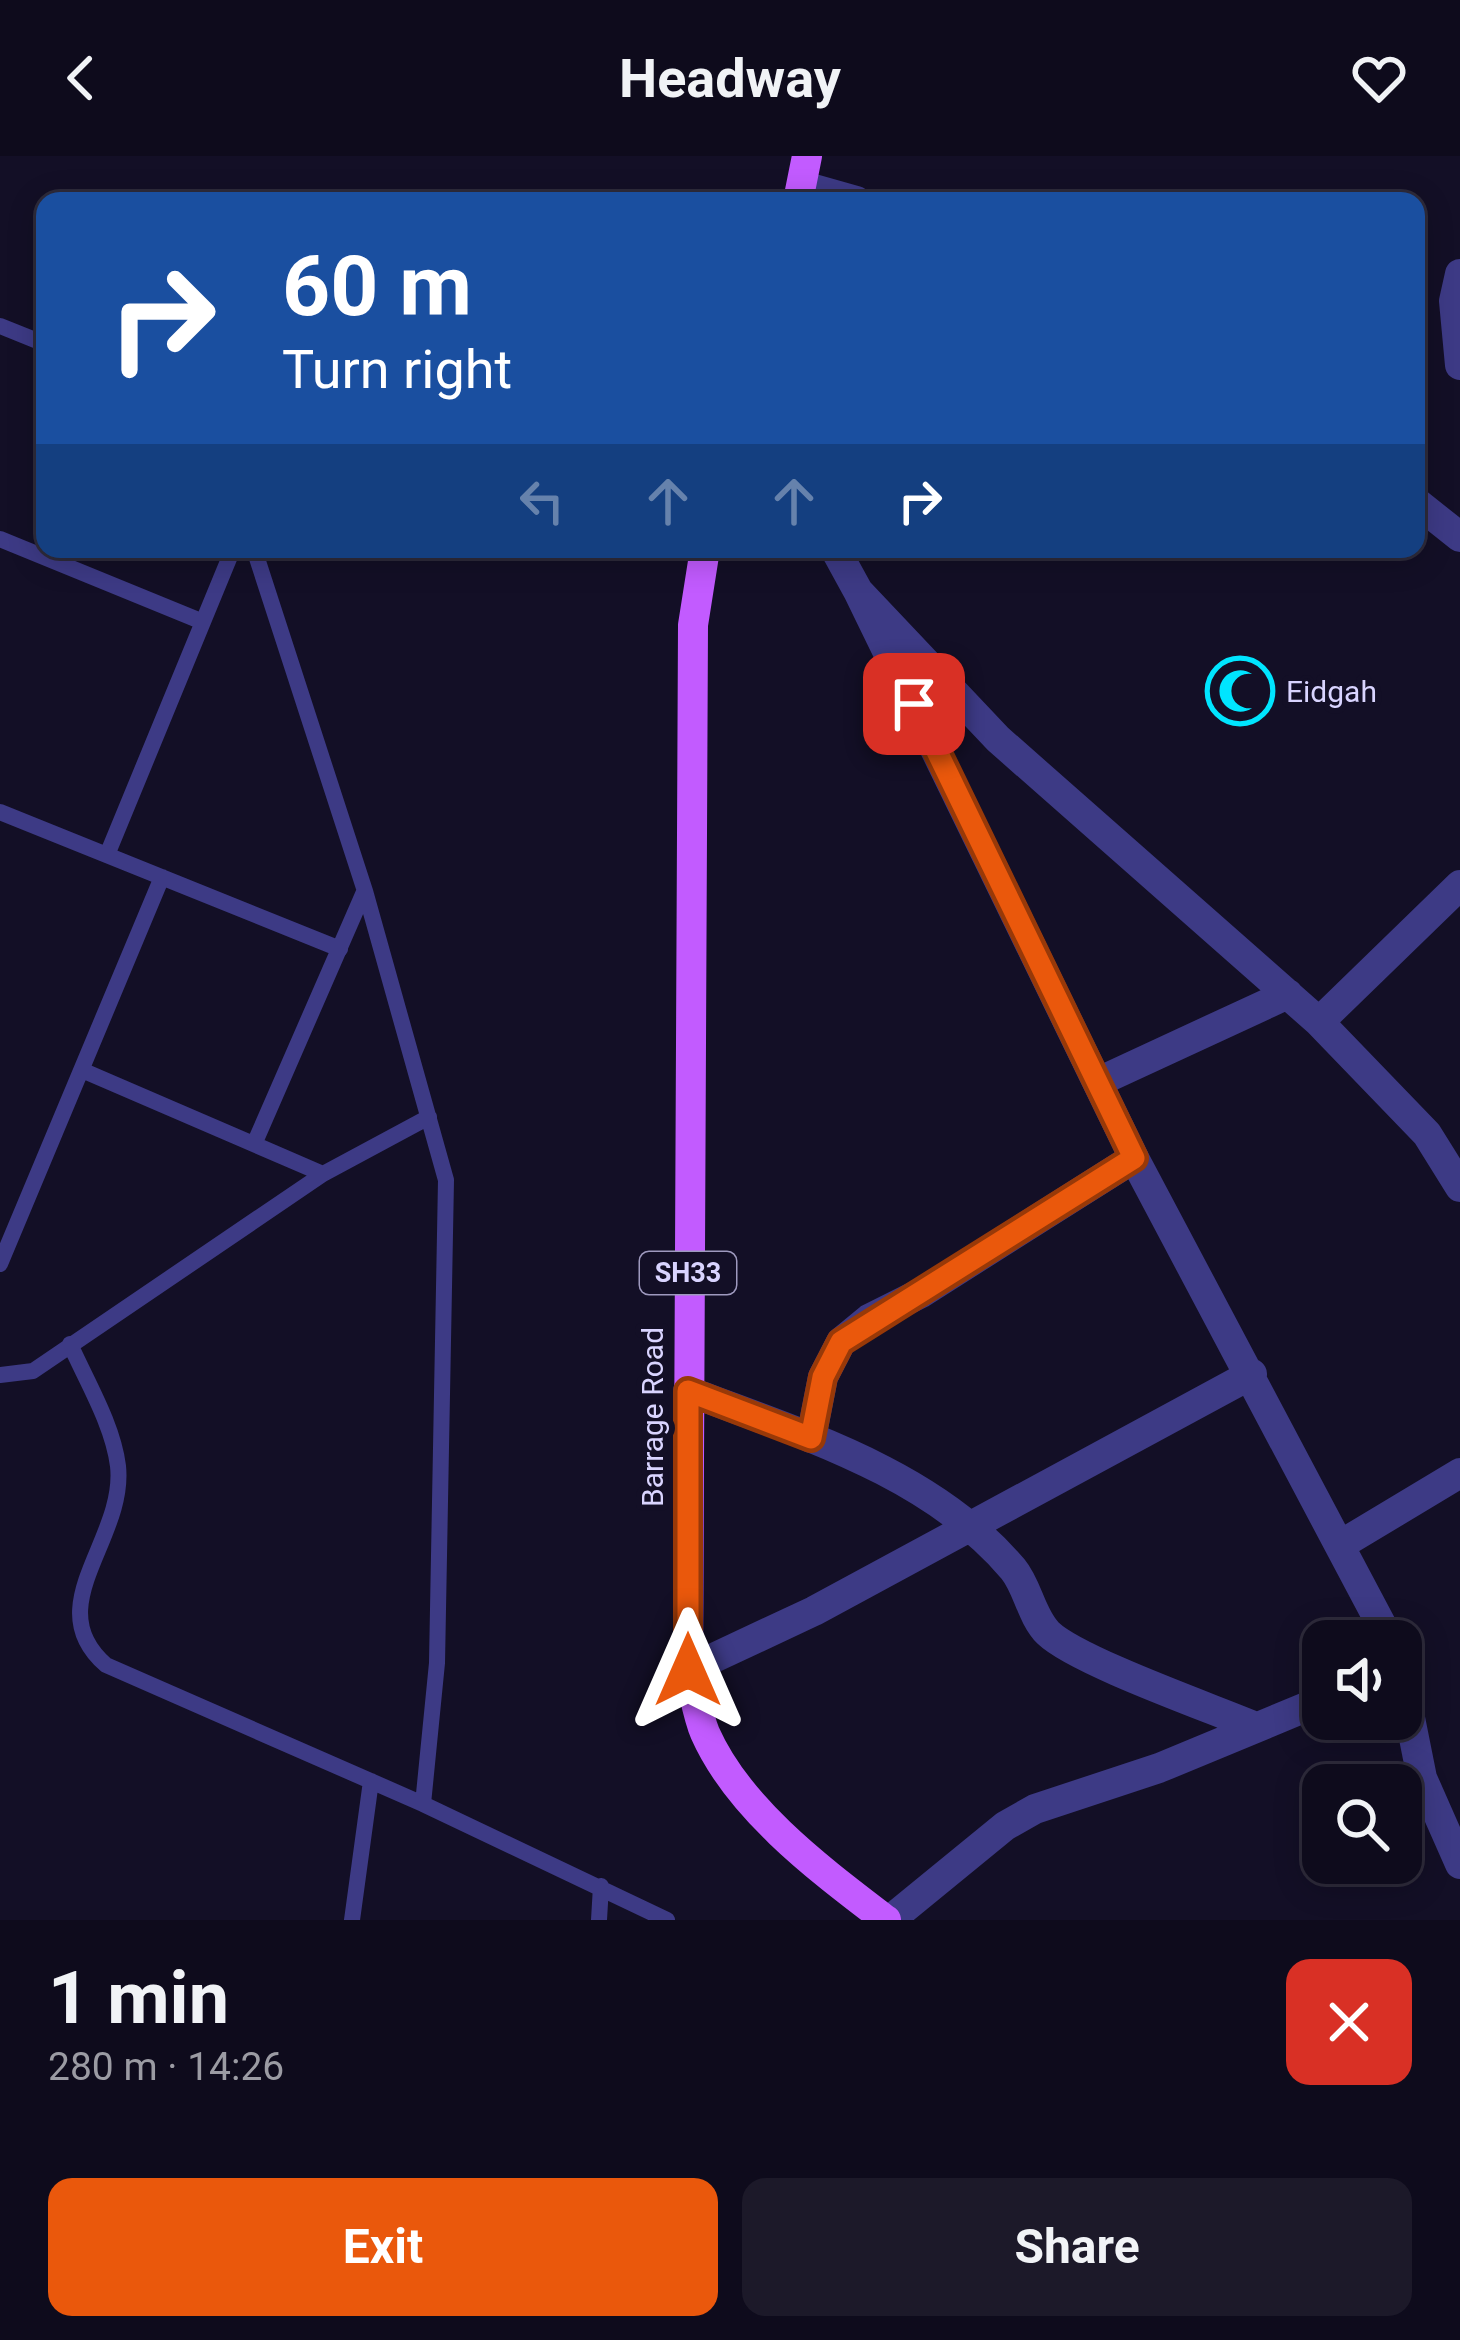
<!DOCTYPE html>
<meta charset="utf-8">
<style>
:root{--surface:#0e0b1c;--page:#1c1929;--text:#f1f3f6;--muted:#9b9ba3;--line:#2e2b3b;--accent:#ea580c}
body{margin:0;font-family:Roboto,sans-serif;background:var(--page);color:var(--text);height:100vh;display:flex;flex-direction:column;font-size:45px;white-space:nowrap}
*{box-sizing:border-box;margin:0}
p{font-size:39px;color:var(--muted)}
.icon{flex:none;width:66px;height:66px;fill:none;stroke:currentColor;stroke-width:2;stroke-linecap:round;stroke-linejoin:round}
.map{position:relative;height:1764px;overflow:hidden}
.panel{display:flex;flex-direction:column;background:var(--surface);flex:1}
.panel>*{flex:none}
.hud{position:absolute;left:36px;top:36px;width:1389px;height:366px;border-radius:24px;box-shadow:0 6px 30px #0003,0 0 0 3px var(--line);background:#1a4fa0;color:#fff;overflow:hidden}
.tools{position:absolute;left:1302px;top:1464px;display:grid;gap:24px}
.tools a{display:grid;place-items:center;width:120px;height:120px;border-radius:24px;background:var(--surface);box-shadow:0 6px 30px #0003,0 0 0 3px var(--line);font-size:60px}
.pin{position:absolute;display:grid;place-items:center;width:102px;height:102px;color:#fff;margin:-51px;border-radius:24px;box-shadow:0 6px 18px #0006}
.me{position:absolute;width:132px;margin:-66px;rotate:0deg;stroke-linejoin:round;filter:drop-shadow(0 0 9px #0008)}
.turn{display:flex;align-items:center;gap:42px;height:252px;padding:0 48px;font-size:54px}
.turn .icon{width:156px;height:156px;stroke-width:2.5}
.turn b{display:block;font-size:84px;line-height:102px}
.lanes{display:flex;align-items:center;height:114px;padding:0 48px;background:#0003;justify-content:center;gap:60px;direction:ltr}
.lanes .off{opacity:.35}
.round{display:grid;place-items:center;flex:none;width:126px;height:126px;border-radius:24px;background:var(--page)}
.headline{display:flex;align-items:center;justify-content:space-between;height:204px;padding:0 48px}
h1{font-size:72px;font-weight:700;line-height:90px}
.action{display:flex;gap:24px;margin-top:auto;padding:24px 48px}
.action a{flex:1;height:138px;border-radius:24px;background:var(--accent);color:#fff;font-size:48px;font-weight:700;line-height:138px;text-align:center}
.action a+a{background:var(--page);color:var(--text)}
header{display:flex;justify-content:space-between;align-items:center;height:156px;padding:0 48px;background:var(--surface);font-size:54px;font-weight:700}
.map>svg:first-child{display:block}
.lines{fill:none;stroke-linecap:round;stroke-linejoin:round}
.service{stroke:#3d3a85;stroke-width:16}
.minor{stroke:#3d3a85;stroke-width:30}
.primary{stroke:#c25bff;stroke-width:30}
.route-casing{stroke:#983908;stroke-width:30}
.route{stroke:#ea580c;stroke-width:21}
.labels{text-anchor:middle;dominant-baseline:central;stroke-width:12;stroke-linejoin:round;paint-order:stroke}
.shield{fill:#130f26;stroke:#9e99be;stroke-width:3}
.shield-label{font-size:27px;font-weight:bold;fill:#d9d4ff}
.poi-label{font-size:30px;fill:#d9d4ff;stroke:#130f26;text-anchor:start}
.street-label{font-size:30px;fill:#d9d4ff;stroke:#130f26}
</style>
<header><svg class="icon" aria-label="back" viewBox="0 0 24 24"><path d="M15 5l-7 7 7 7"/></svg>Headway<svg class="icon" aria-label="heart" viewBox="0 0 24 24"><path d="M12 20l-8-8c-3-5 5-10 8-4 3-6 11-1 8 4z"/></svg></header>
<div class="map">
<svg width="1460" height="1764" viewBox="0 0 1460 1764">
<rect width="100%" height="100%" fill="#130f26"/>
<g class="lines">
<path class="service" d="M0,170L45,188
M0,383L203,466
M254,393L365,735L446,1024L437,1507L423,1648
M0,656L340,793
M107,699L233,393
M84,915L323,1018
M255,986L364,736
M0,1108L162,721
M70,1188C87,1226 113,1269 118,1310C126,1384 38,1450 106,1509L423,1648L667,1764
M0,1219L33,1215L323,1018L429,961
M352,1764L371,1625
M599,1764L601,1730"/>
<path class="minor" d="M803,30L856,45
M1460,118L1454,145L1460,209
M1416,346L1460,381
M835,393L858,435L998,583L1319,866L1427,978L1460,1031
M858,435L1134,1002L1390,1485
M1319,866L1460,729
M1098,926L1288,838
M688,1235C801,1278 932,1317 1013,1413C1028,1431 1031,1460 1048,1477C1077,1505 1211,1552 1256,1571
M811,1282L823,1221L841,1186L869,1163L921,1137L1134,1002
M1342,1388L1460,1317
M688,1514L814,1455L1252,1218
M1401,1517L1422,1622L1460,1708
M890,1764L1005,1670L1035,1653L1159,1612L1323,1544"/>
<path class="primary" d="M798,45L807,0
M705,393L693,469L688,1514C694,1534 697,1558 705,1577C739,1654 822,1715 886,1764"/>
</g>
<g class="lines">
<defs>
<path id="route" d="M688,1514V1235L811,1282L823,1221L841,1186L1134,1002L914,548"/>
</defs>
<use href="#route" class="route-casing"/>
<use href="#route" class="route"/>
</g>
<defs>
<symbol id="mosque-ring" viewBox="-11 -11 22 22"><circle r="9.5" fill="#130f26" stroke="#00e5ff" stroke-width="1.5"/><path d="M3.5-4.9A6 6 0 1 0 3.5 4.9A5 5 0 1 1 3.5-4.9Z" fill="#00e5ff"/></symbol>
</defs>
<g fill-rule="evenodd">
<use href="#mosque-ring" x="1202" y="497" width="76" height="76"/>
</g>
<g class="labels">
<rect class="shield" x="640" y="1096" width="96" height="42" rx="9"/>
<g class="shield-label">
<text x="688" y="1117">SH33</text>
</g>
<g class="poi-label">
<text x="1286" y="535">Eidgah</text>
</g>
<g class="street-label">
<text transform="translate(652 1261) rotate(-90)">Barrage Road</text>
</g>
</g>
</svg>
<div class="tools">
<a><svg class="icon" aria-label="sound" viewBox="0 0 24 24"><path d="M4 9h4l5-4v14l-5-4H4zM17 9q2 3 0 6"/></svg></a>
<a><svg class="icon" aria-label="search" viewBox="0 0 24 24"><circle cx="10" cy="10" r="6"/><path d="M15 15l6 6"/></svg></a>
</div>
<div class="pin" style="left:914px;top:548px;background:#d93025"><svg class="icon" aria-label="arrive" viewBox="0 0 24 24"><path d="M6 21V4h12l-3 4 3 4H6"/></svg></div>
<svg class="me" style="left:688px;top:1514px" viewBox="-20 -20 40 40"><path d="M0-17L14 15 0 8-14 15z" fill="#ea580c" stroke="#fff" stroke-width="4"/></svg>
<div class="hud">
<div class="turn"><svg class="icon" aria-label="right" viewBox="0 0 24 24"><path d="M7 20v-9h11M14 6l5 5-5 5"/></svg><div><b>60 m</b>Turn right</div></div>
<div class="lanes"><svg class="icon off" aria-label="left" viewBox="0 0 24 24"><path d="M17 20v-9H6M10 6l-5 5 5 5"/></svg><svg class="icon off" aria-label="ahead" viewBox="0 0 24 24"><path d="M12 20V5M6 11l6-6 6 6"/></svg><svg class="icon off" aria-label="ahead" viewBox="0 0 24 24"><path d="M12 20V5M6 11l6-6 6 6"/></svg><svg class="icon" aria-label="right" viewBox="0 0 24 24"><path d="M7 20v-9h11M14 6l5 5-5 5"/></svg></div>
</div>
</div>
<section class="panel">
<div class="headline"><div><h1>1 min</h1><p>280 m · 14:26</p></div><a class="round" style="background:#d93025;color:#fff"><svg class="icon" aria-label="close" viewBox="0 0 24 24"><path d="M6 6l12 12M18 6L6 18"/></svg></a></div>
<div class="action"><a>Exit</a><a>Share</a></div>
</section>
